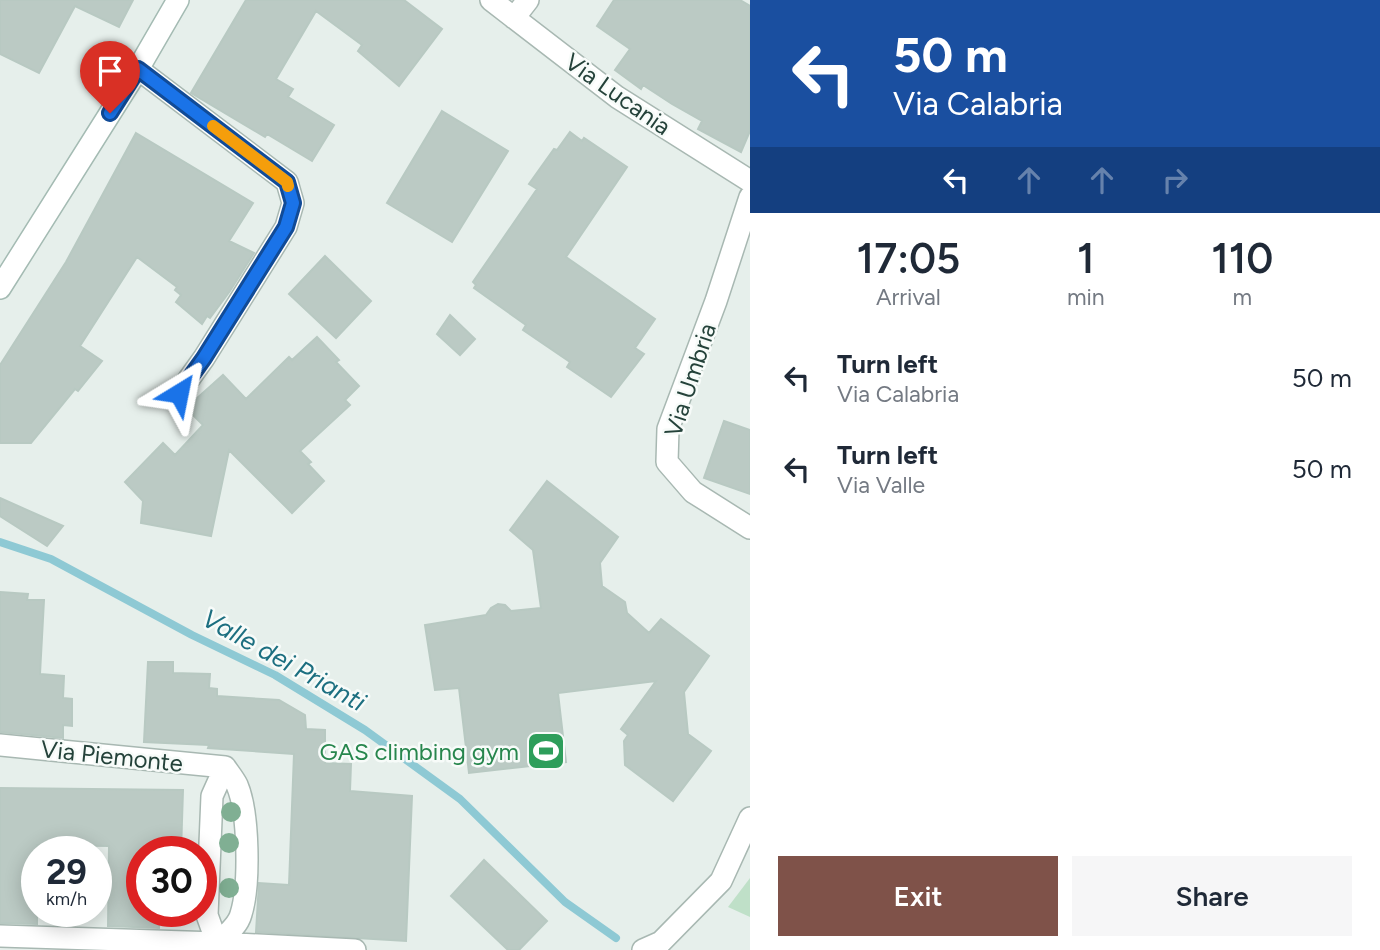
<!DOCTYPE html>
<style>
:root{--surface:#fff;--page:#f6f6f7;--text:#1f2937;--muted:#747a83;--accent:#7f5249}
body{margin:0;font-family:Figtree,sans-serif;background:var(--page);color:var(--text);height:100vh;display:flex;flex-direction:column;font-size:26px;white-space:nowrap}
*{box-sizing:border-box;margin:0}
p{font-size:23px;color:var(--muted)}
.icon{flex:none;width:38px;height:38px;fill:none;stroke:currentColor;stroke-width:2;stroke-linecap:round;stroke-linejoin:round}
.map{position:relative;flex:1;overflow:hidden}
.sheet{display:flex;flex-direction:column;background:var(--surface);width:630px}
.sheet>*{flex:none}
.top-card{background:#1a4fa0;color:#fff;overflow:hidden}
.speed{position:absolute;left:21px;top:836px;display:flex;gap:14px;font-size:35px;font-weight:700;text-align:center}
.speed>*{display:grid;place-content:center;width:91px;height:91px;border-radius:50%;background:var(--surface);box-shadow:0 4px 18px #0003;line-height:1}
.speed small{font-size:18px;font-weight:400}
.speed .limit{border:10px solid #d22;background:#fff;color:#111}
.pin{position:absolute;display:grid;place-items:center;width:60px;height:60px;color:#fff;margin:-72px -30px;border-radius:50% 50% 50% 0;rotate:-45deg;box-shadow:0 0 7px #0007}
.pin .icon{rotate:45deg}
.me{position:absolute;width:77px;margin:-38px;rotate:35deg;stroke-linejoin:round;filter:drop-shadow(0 0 5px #0008)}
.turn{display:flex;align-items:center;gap:24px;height:147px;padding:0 28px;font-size:32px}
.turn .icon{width:91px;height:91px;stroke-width:2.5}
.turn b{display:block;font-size:49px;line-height:60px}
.lanes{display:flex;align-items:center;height:66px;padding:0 28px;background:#0003;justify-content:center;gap:35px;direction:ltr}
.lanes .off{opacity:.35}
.eta{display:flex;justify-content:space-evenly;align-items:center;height:119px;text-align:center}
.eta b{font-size:42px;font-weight:600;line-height:49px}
.button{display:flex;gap:14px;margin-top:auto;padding:14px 28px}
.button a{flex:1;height:80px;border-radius:0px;background:var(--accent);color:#fff;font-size:28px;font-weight:600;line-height:80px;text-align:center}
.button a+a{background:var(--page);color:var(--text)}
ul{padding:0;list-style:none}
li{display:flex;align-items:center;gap:21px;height:91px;padding:0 28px}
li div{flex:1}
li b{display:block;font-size:26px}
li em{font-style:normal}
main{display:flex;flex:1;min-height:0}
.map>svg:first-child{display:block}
.green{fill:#bfe0c8}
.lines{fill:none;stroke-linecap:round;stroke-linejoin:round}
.stream{stroke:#8ec9d4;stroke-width:8}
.building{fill:#bbcac4;stroke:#b8c9c2;stroke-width:2}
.minor-casing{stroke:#a8b8b2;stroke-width:24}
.secondary-casing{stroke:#a4bbb3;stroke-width:24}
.minor{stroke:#fff;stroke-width:21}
.secondary{stroke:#fff;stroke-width:21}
.tree{fill:#80af93}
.route-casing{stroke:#114b97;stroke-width:18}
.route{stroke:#1a73e8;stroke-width:12}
.slow{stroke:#f59e0b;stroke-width:12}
.labels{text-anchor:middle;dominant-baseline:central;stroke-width:5;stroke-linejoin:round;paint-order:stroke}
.street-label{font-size:24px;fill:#24423a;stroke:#f7fbf9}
.leisure-label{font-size:24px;fill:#27864d;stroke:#f7fbf9;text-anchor:end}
.water-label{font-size:26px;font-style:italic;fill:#1c6f80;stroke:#f7fbf9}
</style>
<main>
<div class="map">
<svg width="750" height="950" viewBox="0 0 750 950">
<rect width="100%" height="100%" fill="#e6efeb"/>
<path class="green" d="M750,878V917L728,907Z"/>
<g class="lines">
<path class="stream" d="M0,542L51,559L192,635L275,675L365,730L460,799L565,902L616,938"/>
</g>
<path class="building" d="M0,0H133L119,27L75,6L39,73L0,54Z
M246,0H404L442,29L399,86L358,51L362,45L316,11L276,79L293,89L288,97L334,125L312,161L267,134L265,137L191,93Z
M614,0H740L750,6V131L741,152L698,129L702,121L672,104L643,85L641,89L615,70L630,49L597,26Z
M442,111L508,151L452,242L387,203Z
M570,132L582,141L584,138L627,167L566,257L655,319L635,348L644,354L611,397L567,367L570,362L523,330L526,325L474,288L476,285L473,282L537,189L529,184L554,149L557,150Z
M136,133L253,203L229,241L254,253L230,291L210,318L207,316L202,324L176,302L181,295L175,290L177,287L137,257L80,346L102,361L78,391L75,389L31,443H0V365L66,262Z
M325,256L371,301L336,338L289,294Z
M450,315L475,339L460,355L437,334Z
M317,337L339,360L336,362L359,386L345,400L350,405L300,451L311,462L308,464L324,481L292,513L229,450L211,536L141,523L143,501L125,482L163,443L175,455L203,425L186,408L223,375L246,399L289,357L292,360Z
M724,421L750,430V494L704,478Z
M547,481L618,537L600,563L602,586L625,602L627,613L649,633L661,619L709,656L684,692L688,734L711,751L673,801L625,765L624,741L628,735L621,729L656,681L558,693L566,762L469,773L459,688L435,690L425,625L486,615L491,608L498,604L505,605L511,611L541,608L533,550L510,530Z
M0,498L63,526L47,546L0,516Z
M0,592L28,594L27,600H44L40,674L64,676L63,698L72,699V726L63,725V738L0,732Z
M148,662H173V673L210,674L209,688L217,689V696L279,700L305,715L306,729L325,730V763L351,764L350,791L412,796L406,941L256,932L259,883L289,885L294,754L208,748L209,745L144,742Z
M0,788L183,790L181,852H142V912H160L159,928L108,926L109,846L37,845V924L0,923Z
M484,860L547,921L519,950H508L451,896Z"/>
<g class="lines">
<defs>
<path id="minor" d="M491,0L617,97L750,181
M514,18L528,0
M138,69L287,182L293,203L286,227L204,358L179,393
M750,197L716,301L668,429L667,462L693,492L750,528
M0,745L225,767
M0,936L217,943L355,950
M217,943C226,935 238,926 241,914C250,885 249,813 237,785C234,779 229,773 225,767
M217,950V943L207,915L212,796L225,767
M643,950L661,942L721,881L750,818"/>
<path id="secondary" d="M0,288L138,69L178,0"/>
</defs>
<use href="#minor" class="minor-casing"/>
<use href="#secondary" class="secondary-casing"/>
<use href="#minor" class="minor"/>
<use href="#secondary" class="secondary"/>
</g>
<g class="tree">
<circle cx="231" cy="812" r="10"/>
<circle cx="229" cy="843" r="10"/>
<circle cx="229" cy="888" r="10"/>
</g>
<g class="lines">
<defs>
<path id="route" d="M110,113L138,69L287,182L293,203L286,227L204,358L179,393"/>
</defs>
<use href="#route" class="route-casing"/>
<use href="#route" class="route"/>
<path class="slow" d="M213,126L287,182L288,186"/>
</g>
<defs>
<symbol id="stadium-square" viewBox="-11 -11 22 22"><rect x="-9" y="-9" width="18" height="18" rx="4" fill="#2e9e5b" stroke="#f7fbf9"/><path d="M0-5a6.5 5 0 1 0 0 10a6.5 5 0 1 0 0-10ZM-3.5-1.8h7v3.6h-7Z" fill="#fff"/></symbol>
</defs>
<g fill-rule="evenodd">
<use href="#stadium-square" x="524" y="729" width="44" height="44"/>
</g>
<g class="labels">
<g class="street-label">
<text transform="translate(618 94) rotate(35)">Via Lucania</text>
<text transform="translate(690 380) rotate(-72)">Via Umbria</text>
<text transform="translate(112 756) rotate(6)">Via Piemonte</text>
</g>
<g class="leisure-label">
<text x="519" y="751">GAS climbing gym</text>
</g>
<g class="water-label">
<text transform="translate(284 660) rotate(29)">Valle dei Prianti</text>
</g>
</g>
</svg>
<div class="speed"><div>29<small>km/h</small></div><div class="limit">30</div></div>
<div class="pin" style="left:110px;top:113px;background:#d93025"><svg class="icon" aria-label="arrive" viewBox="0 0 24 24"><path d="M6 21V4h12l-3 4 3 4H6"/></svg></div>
<svg class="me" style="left:179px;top:393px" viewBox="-20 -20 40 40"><path d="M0-17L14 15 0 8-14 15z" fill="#1a73e8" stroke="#fff" stroke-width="4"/></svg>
</div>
<section class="sheet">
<div class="top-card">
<div class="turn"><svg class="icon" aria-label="left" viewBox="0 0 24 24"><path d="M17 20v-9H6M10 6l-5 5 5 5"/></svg><div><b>50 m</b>Via Calabria</div></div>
<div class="lanes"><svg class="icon" aria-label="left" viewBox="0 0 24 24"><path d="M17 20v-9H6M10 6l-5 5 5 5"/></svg><svg class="icon off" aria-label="ahead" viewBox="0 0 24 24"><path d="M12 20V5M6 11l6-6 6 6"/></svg><svg class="icon off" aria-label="ahead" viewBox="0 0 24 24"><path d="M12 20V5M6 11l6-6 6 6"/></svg><svg class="icon off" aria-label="right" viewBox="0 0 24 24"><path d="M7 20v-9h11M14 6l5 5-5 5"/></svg></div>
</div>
<div class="eta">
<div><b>17:05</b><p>Arrival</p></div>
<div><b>1</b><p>min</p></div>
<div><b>110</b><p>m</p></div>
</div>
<ul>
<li><svg class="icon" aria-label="left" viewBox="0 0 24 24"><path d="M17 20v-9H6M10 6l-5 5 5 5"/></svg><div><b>Turn left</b><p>Via Calabria</p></div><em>50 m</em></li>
<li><svg class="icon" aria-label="left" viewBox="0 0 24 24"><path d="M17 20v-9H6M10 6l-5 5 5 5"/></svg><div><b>Turn left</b><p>Via Valle</p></div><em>50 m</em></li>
</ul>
<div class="button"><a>Exit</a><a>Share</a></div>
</section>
</main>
